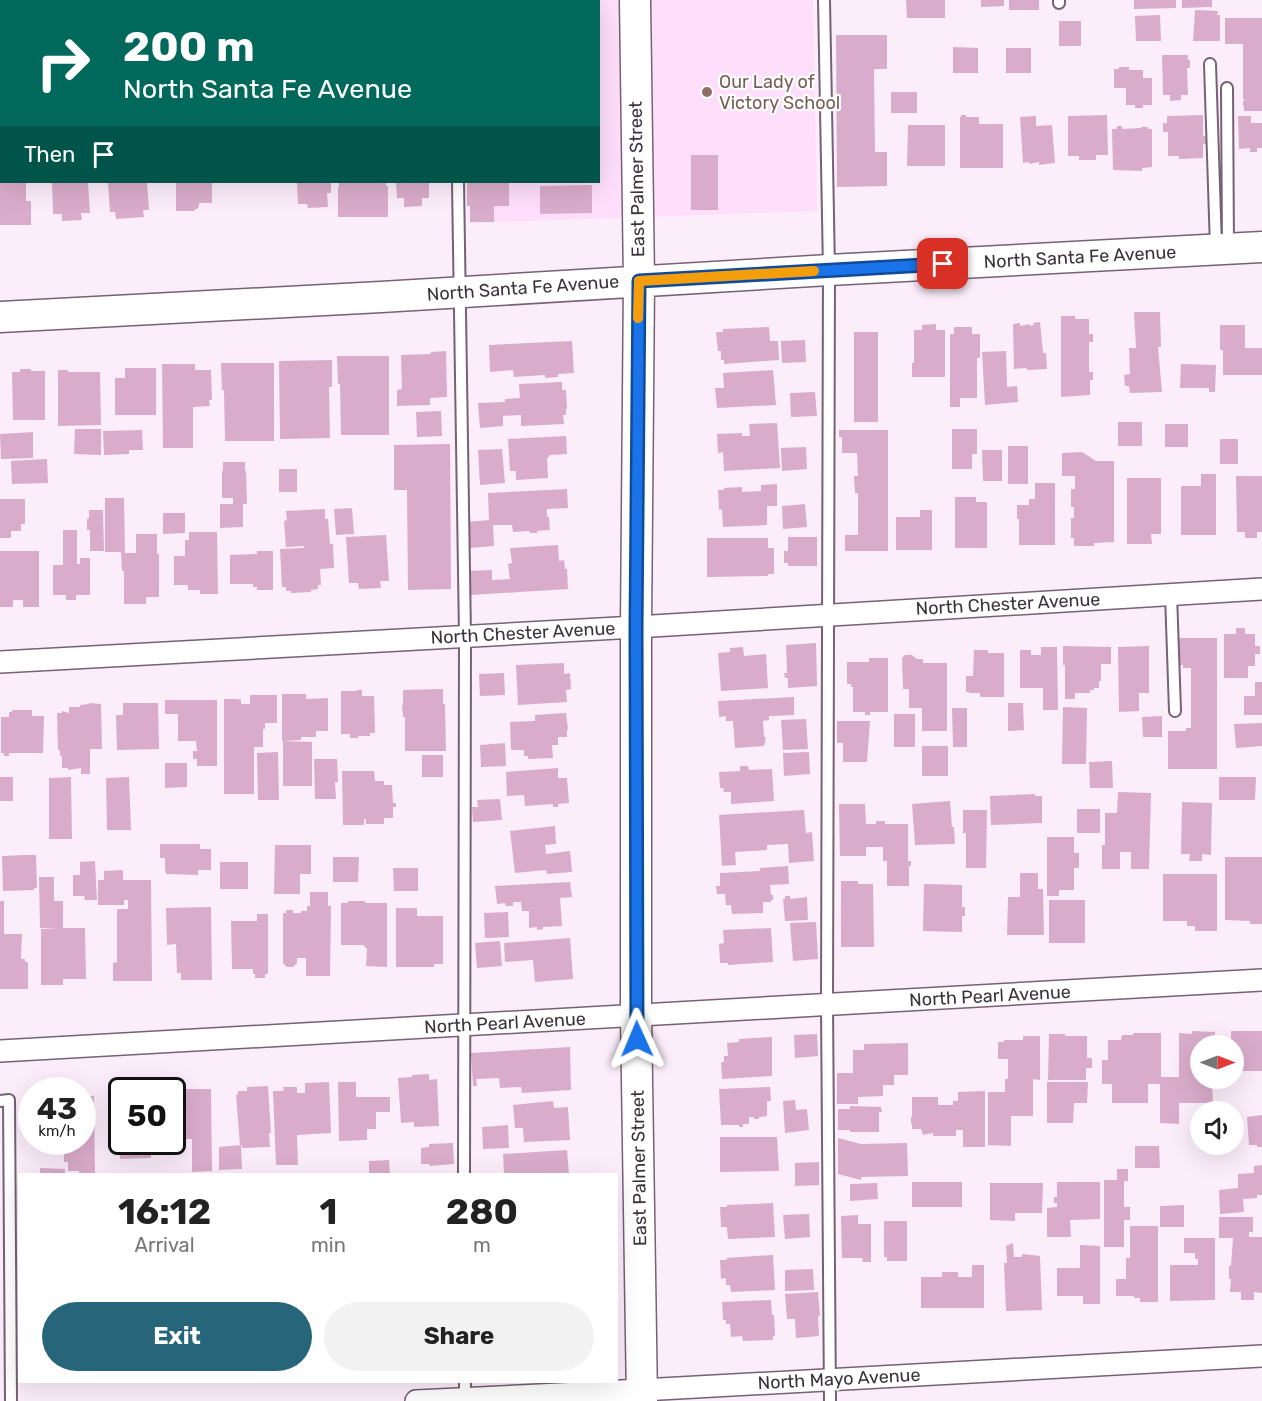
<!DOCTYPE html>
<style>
:root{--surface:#fff;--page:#f2f2f2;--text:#222;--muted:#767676;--accent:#27657b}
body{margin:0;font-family:Rubik,sans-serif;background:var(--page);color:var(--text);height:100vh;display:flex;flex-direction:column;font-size:22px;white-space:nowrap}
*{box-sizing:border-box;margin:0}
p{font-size:20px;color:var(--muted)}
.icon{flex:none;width:33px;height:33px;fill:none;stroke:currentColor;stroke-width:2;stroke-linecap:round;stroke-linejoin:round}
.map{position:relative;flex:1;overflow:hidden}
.side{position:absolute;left:18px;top:1173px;width:600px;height:210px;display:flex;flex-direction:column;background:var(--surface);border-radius:0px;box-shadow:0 6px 24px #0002}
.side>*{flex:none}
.guide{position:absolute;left:0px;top:0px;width:600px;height:183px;box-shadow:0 6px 24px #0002;background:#00695c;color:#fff;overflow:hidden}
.needle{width:39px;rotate:90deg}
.buttons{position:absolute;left:1190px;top:1035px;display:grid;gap:12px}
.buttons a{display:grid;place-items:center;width:54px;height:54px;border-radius:50%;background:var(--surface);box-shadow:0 6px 24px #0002;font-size:30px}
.speed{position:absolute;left:18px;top:1077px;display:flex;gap:12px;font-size:30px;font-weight:700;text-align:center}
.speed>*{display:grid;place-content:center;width:78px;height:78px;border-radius:50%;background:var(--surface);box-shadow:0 6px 24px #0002;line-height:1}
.speed small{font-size:15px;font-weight:400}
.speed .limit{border:3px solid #111;border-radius:9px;background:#fff;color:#111}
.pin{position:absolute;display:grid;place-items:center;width:51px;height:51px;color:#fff;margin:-26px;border-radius:12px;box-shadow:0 3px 9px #0006}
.me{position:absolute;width:66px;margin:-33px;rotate:359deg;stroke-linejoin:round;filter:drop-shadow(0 0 4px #0008)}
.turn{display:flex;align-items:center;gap:21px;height:126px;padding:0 24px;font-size:27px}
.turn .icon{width:78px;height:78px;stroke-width:2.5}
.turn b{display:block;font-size:42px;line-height:51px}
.then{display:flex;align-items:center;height:57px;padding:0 24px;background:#0003;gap:12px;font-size:22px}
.eta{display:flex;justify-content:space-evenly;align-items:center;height:102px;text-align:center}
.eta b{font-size:36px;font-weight:700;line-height:42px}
.button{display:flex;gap:12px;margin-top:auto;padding:12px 24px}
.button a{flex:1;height:69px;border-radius:36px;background:var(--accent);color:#fff;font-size:24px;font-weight:700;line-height:69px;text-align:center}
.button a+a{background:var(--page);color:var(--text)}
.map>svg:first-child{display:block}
.built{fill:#fedefb}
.building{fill:#daaccb}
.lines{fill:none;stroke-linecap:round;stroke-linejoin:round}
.service-casing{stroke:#776174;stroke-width:14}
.minor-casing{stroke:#776174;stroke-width:24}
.secondary-casing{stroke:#776174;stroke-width:33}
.service{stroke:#fff;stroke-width:10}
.minor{stroke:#fff;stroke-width:21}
.secondary{stroke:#fff;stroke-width:30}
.route-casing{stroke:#114b97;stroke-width:15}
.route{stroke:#1a73e8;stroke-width:10}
.slow{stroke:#f59e0b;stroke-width:10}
.education-dot{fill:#8d6e63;stroke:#fff;stroke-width:2}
.labels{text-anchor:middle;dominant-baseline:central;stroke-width:4.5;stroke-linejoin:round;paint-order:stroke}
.education-label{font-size:18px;fill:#785e54;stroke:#fff;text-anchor:start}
.street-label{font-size:18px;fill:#3c323b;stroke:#fff}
</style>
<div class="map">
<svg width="1262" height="1401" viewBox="0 0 1262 1401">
<rect width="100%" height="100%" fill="#fcedfa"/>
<path class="built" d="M465,0H813L817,211L470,223L469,182H598V2H465Z"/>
<path class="building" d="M906,0H945V18H907Z
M981,0H1004V6L981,7Z
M1009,0H1039V10H1009Z
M1134,0H1176V8L1134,9Z
M1182,0H1212V7L1182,8Z
M1195,10L1218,11L1217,15H1220V41H1193Z
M1160,15L1161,41H1136L1135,16Z
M1225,18H1262V111H1244V106H1243V101H1244V99H1243V44H1225Z
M1059,21H1081V46H1059Z
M836,35H887V69H874L875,152H887V186L837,187Z
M953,47L978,48V73H953Z
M1006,48H1031V73H1006Z
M1162,55H1188V60H1190V68H1187L1188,95H1181V100L1170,101V95H1163Z
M1119,67H1129V70H1143V78H1152V105H1143V108H1135V105H1126V88H1114V69H1119Z
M891,92H917V113H891Z
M961,115H966V117H979V124H1003V168H960V117H961Z
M1107,115L1108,155H1096V160H1079V156H1068V116Z
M1203,115V136H1206V144H1203V158L1179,159V156H1168V132H1163V123H1167V116Z
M1036,116V126L1052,125L1055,163L1039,165V162L1029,164V162L1023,163L1020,117Z
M1238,116H1251V123H1262V148H1257V152H1250V148L1239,149Z
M908,125H945V166H907Z
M1117,126H1122V129L1141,128V127H1148V129H1152V167L1142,168V171L1113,170L1112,129H1117Z
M691,155H718V210H691Z
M0,182H26V201H31V225H0Z
M52,182H88L90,213H81L82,220L62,221V214H53Z
M108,182H147L149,210H143L144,217L116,219L115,212H110Z
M176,182H212V203H199V206L197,209H195V211H176Z
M297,182H331V193H327L328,207L308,208L307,204H298Z
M339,182H386V186H388V217H338V187H339Z
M396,182H429V198H422V206L404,207V198H397Z
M467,182H509V206H494V222H470V206H467Z
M592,185V213L540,214V186Z
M1134,312H1160L1161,347H1158L1162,392L1130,393L1129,386H1125L1124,375L1130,374L1129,348H1136Z
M1061,316H1075V319H1089V334H1093V342H1089V372H1093V380H1090V395L1061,397Z
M1040,322L1043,353H1046L1047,369L1027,370V368L1014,369L1013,324L1020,323V326L1030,324V326L1034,325L1033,323Z
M936,324V330H945V377H912V363H914V330H922V325Z
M1220,325H1245V348H1262V375H1223V350H1220Z
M769,327L770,341H778L779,360L724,364V360H721V351H718L716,332H723V329Z
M954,327H972V334H980V358H977V398H960V407H950V334H954Z
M854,332H878V422H854Z
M805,340L806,362L782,363L781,341Z
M572,341L574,373L558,374V377L545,378V375L514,377L513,370L490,372L489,345Z
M446,351L447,397L430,398V405L397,406V390L402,389L401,355L431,354V352Z
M1006,351L1007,387L1017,386L1018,402L985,405L982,352Z
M337,356H389V435H341L340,384H338Z
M332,360V387H329L330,438L280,439L279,361Z
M221,363H274V441H225L224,390H222Z
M162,364H195V370H211L212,400H209L210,406L193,407V448H163Z
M1181,364L1216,365L1215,392H1209V388H1180Z
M125,368H156V415H115V378H125Z
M20,369H31V371H45V420H13L12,372H20Z
M58,370H68V372H100L101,425L58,426Z
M773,370L776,405L717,408L715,388H724L723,373Z
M562,382V390H566L567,409H566V415H563L564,424L521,426V415L503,416V426L480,428L478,403L505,402V399L520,398L519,384Z
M815,392L817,416L791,417L790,393Z
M441,411L442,436L417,437L416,412Z
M1118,422H1142V446H1118Z
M777,423L780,468L724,471L723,452L718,453L717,434L742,433V436H750L749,424Z
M1165,424H1188V447H1165Z
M75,429H101V455L74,454Z
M952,429H977V454H972V469H952Z
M142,430L143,450H129V454L104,455L103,431Z
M839,430H888V551H845V535H858V493H855L854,476H858L857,453H842V437H839Z
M33,432V458L1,459L0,434Z
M566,436L567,454L550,455L547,459L548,478L516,480V471H510L508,439Z
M1220,439H1238V464H1220Z
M450,444L451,589L408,590L407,490H394V445Z
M1008,446H1028V484H1008Z
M806,447L807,469L782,471L781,448Z
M502,449L505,483L480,485L478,450Z
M982,450H1002V481H983Z
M1082,452L1096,461H1114V542L1094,543V546H1074V538H1071V518H1074V507H1071V489H1075V476H1062V453Z
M47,459L48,483L12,484L11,461Z
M223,462H245V471H246L247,504H243V527L220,528V504H233V498H222V471H223Z
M279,469H297V492H279Z
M1201,474H1216V535H1181V486H1201Z
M1236,476H1262V532H1257V538H1245V532H1237Z
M1127,478H1161V534H1151L1152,544H1127Z
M1035,483H1055V545H1019V519H1017V505H1029V499H1035Z
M777,484V506H767V525L723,527L722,509L719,510L718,490H724V488L742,487V492L761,491V485Z
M567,489L568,508L547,509V517H549L550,530L537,531V533H530L529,531L513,532L512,525H493L494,546L469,548L467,522L489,520L488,493Z
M955,497H976V502H987V548H955Z
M105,498H124L125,553H136V534H157V554H159V597H146V604H124V571H122L121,552H105Z
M0,499H25V524H21V531H11V538H0Z
M805,504L807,527L783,529L782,506Z
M352,508L354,534L336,535L334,509Z
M325,509V519H328L330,544H333L334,568L320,569L321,585H318V589L311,590V592L291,593V591H286V587H282L280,549L304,548V546L286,547L284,521L287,520L286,511Z
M89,510H103L104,551H90V530H87V519L89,518Z
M920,510H932V550H896V517H920Z
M163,513H185V533L163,534Z
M63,530H77V564H80V558H90V595H76V600H66V595H53V565H63Z
M189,532H217L218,594H200V590H188V585H174V556H185V540H189Z
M386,535L389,581H380L381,588L359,589L358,583H349L346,537Z
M788,537H817V566H788V563H784V551H788Z
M707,538H768V548H774V574H768V576L707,577Z
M558,545L559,561L564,560L565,569H567L568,589L471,595L469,571L492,570V580L510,579L508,564L512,563L510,548Z
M0,551H39V607H23V600H13V607H0Z
M257,551H273V590H257V587H253V584H230V555L257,554Z
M1236,628H1245V634H1255V646H1260V654H1255V666H1248V678H1224V634H1236Z
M1177,638H1217V769H1168V731H1186V728H1191V668H1183V665H1177Z
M816,643L817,686L788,688V678H785L784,673H787L786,645Z
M1063,646L1111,647V664H1101V681H1099V688H1094V690H1090V693H1075V699H1065V665H1063Z
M1149,646V693H1139V711L1119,712L1118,647Z
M743,647L744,656L766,654L768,688L721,691L718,653L730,652V648Z
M1041,647H1057L1058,710H1043V688H1020V650H1031V655H1041Z
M974,650H988V653H1004V697H980V693H969V692H966V676H973Z
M905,655H912L917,659H923V663H947V731H922V708H909V689H903L902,658Z
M869,658H888V712H870V715H865V712H853V687H851V684H847V662H869Z
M564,663V674L570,673L571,689L566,690L567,702L518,705L516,665Z
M504,673L505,695L480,696L479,674Z
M1255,682H1262V715H1244V696H1255Z
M443,689V704H445L446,751H405V717H403L402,705H403V690Z
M357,690H362V696H374L375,733H370V736H358V738H350V734H341V691H357Z
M282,694H306V699L328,698V731H316V737H301V740L282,741Z
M250,695H277V723H265V729H263V747H254V794H224V699H237L241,700V704H250Z
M794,697V715L769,716V720L763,721L764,737H766L764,746L735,748L733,721H726V716L719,717L718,701Z
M165,700H217V766H197V759H193V751H197L196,741H178V714H165Z
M89,703L101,704L102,749H90V774H81V768L68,770V768H62V756H60V750H58L57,713H62V711L69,713V707H80V705L89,704Z
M123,703H158L159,749L117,750L116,715H123Z
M1008,703H1023L1024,730L1008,731Z
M1063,707L1087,708L1086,764H1062Z
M952,708H967V747H953Z
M12,710H32V716H44L43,753H9V756H4V753H1V717H9V712H12Z
M566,713L568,729L567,730V737H558V745H552L553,758L528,759V756H524V750H511L510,722L535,721V715Z
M894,714H915V747H894Z
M1162,716V737H1143L1142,717Z
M806,719L808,749L783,750L781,720Z
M837,721H870L867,762H843V743H837Z
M1262,723V746L1236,748L1234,724Z
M283,741L312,742V786H283Z
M505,743L506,766L481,767L480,745Z
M922,746H948V776H922Z
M278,752L279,800H258L257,753Z
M809,752L810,774L784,776L783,753Z
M422,755H443V777H422Z
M314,759H337L338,782H335L336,799H315Z
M1112,761L1113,788H1090L1089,762Z
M165,763H187V787L165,788Z
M740,766H748L749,770L772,769L774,801L731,804V792H724L723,788H720L719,772L740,771Z
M558,768V778H567L569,803L558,804V807H553V804L525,806L524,795L507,796L506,772Z
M342,771H374L375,781H384V785H392L393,803H396V807H393V818H384V824H366V819H364V825H343Z
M0,777H13V801H0Z
M71,777L72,839H49V778Z
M129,777L131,830H107L106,778Z
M1219,777H1256L1255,800H1219Z
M1118,792L1151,793L1149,869H1131V852H1120V869H1102V845H1105V813H1117Z
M1035,794V796H1042V823L991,825L990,796Z
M500,799L502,820L473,822L472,807H478L477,800Z
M950,801L952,827H954L955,844L915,845L912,804Z
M1182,802L1212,803L1211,855L1202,854V861H1189L1190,854H1181Z
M839,804H865L866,824H876V821H885V824H908V861H911V866H909V886H887V861H883V847H866V856H840Z
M1077,809H1100V833H1077Z
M804,810L806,833L812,832L814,861L789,863L788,844L767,845V850L735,852L736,865L722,866L719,815Z
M963,810H987L986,868H966V833H963Z
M555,826L556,844L545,845L546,854L570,851L572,872L547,874L546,870L515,873L510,831Z
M1047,837H1074V853H1079V868H1074V890H1059V896H1047Z
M160,844H200V849H211V870H198V875L166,874V871H165V858H160Z
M275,845H311V874H300V894H274Z
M24,855H36L37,888H34V890L3,891L2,856Z
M333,857H359L358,882H333Z
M1225,857H1262V924H1250V921L1225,920Z
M95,861L97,900H85L84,896H73V875H80V862Z
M220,862H248V889H220Z
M788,866L789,884L770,885L771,895H773V900H771V902H763V913L732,914L731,905H726L725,894H717L716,886H720V873L760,871V868Z
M393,868H418V891H394Z
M123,870V880H151L152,981H113V963L117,962V909H128V900H124V905H98V880H104V871Z
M1020,873H1038V889H1043L1044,935H1007L1008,897H1020Z
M1163,874H1217V931H1195V926H1187V921H1163Z
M39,877H54V901H63V928H85L86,979H63V985H41V929L57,928H40Z
M841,881H858V884H873L874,947H841Z
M570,882L572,897L560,898L562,926L543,927V929L537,930V927L529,928V911H522L521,902H513V906H506L505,903L497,904L495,886Z
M924,884L962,885V907H965V916H962V932L923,931Z
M310,892H328V906H331L330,976H306V958H297V963L293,967H287L283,963V913H286V910H293V913H301V911H307V906H310Z
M785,896H790V899L807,897L808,920L785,921L783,899H785Z
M1049,900H1085V943H1049Z
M0,901H4V934H22L21,959H25V962H28V989H0Z
M348,901H365V903H387V967L366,966L367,949L363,945H341V903H348Z
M211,907L212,980H181V973H177L176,944L167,945L166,908Z
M396,908H417V916H443V964H434V967H396Z
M508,912L509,937L485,938L484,913Z
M257,914H268V974H265V978H255V974H253V969H232L231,921H257Z
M816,922L818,959L793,961L790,923Z
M771,928L773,962L728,965V963H720L719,944L724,943L723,930Z
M570,938L573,979L535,982L533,960L505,962L504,943Z
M500,941L502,966L477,968L475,943Z
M1192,1031L1215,1032V1046H1200V1078H1205V1082H1212L1213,1103H1179V1124L1160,1123V1084H1148V1103H1112V1084H1102V1060H1108V1040H1121L1122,1035H1133V1033H1161V1077H1179V1033L1192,1034Z
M1231,1031H1262V1071H1233V1046H1231Z
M817,1034L818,1056L795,1058L794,1035Z
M1049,1034H1065V1036H1087V1058H1092V1068H1086V1080H1048Z
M1023,1036H1040V1080L1033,1079V1116H1011V1146L988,1145V1092H1005V1079H1008V1059H998V1042H1004V1040H1023Z
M772,1037V1076L722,1079L721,1062H724V1056H728L727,1043L739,1042V1039Z
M908,1043V1075H894V1085H883V1096L858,1097V1104H837V1073H853V1050H864V1044Z
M570,1047L571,1090L522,1093L521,1087L500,1088L499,1078L476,1079L477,1086H473L471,1053Z
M429,1074V1080L437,1079L439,1126L414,1127V1122L401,1123L398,1078L412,1077V1075Z
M329,1082L331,1133L297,1135L298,1165H276L273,1091H284L283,1087H297V1093H305V1083Z
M338,1082H356V1097H390V1112H376V1129H367V1140L339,1141Z
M1047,1082H1088L1087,1103H1074L1073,1123H1047Z
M268,1086L271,1133H269L270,1147L242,1148V1145H240L236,1095L238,1094V1091H247V1087Z
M770,1087L771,1101H767V1116L759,1117V1119H754V1117H749V1124H743V1127H739V1125H721L719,1089Z
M172,1089H211L212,1171L192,1172V1139H184V1136H176V1144H174V1148H166L165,1142H172Z
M112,1091H122V1142H151V1158L120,1159L119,1140H109L108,1094H112Z
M985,1091V1147H963V1130H956V1136H933V1133L923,1135L921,1129H912V1124H911V1117H912V1097H938V1105H953V1101H958V1092Z
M82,1096H94L95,1174H79V1171H68V1162H64V1142H82Z
M795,1100L796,1110L807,1109L809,1130L785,1133L783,1101Z
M553,1101L554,1108L568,1107L570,1140L524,1142L523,1128H515L513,1105Z
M850,1106L881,1107L882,1112H879V1132H850V1130H838V1109H850Z
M1262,1115V1147H1257V1145H1249L1247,1117Z
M508,1125L509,1148L483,1149L482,1127Z
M720,1137H777L779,1171L720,1172Z
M838,1138L861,1144L907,1143L908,1176L861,1177V1180L838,1174Z
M453,1143L454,1164L430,1166L429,1164H421V1148L429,1147V1144Z
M241,1145L242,1169L219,1170V1147Z
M1135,1146H1159L1160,1168H1135Z
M567,1150L569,1174H504L503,1154Z
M389,1160L390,1174H369V1161Z
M819,1162V1185L795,1186V1163Z
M1262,1165V1195H1257V1198L1243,1199L1244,1212L1220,1214L1219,1190L1238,1188V1174L1254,1173V1166Z
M40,1168L65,1169V1174H40Z
M1117,1169H1128V1181H1124V1207H1130V1220H1124V1247H1104V1180H1117Z
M912,1182H962V1207H912Z
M1057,1182H1100V1219L1070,1220L1071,1237H1047V1208L1057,1207V1203H1054V1197H1057Z
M877,1183L878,1199L850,1201V1184Z
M990,1183H1043L1042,1213H1015V1221L990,1220Z
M773,1203L775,1237L728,1239L727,1227H721L720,1207H727V1205Z
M1184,1205V1227H1160V1206Z
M809,1214L810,1237L785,1239L783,1215Z
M858,1215V1224H871V1262H863L862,1258H842L841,1216Z
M1219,1217H1253V1232H1249V1237H1262V1293L1254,1292V1300H1241V1292H1230L1231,1279H1229V1266H1231L1233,1238H1219Z
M884,1221H907V1261H887V1257H884Z
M1130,1226H1158V1302H1140V1298H1134V1296H1116V1279H1126V1258H1130Z
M1184,1238H1215V1300L1170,1301V1265H1198V1259H1195V1253H1184Z
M1013,1243L1014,1257H1022V1254L1040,1256L1042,1310L1006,1311L1004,1263H1007L1006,1246Z
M1080,1245L1100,1246V1304H1083V1296H1057V1268H1080Z
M773,1255L775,1290L731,1292L730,1285H726V1278L721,1279L720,1260H727L726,1258Z
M972,1265H984V1308H921V1277H942V1272H958V1277H972Z
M813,1269L814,1290L785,1291V1270Z
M818,1292L820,1316H818L819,1336L796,1338L795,1319H787L785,1294Z
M771,1300L772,1315H774L775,1336H773V1340L743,1341L742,1336L731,1337L730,1324H726V1320H723L722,1302Z"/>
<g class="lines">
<defs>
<path id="service" d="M457,0V2
M824,0L829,270L827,1005L830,1401
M1059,0V3
M1210,64L1216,247
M1227,88L1228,247
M458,182L465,636L464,1174
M1171,594L1175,711
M0,1101L9,1100L11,1401
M465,1382V1401"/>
<path id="minor" d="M0,662L636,627L1262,589
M0,1051L1262,980
M416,1401L642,1390L1262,1356"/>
<path id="secondary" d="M635,0L639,281L636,627V1016L642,1401
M0,317L381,297L829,270L1262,247"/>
</defs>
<use href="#service" class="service-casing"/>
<use href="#minor" class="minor-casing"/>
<use href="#secondary" class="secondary-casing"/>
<use href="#service" class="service"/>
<use href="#minor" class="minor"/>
<use href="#secondary" class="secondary"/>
</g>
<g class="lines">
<defs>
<path id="route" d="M637,1039L636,627L639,281L943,264"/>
</defs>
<use href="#route" class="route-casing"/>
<use href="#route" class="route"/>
<path class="slow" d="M638,318L639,281L814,271"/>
</g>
<circle class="education-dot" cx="707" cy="92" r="6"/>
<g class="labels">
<g class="education-label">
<text x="719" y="82">Our Lady of<tspan x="719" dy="21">Victory School</tspan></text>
</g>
<g class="street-label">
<text transform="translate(637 179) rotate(-91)">East Palmer Street</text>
<text transform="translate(1080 257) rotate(-3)">North Santa Fe Avenue</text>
<text transform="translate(523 288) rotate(-4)">North Santa Fe Avenue</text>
<text transform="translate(1008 604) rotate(-3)">North Chester Avenue</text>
<text transform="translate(523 633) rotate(-3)">North Chester Avenue</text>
<text transform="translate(990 996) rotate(-3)">North Pearl Avenue</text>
<text transform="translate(505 1023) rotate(-3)">North Pearl Avenue</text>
<text transform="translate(639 1168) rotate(-91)">East Palmer Street</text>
<text transform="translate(839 1379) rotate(-3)">North Mayo Avenue</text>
</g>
</g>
</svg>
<div class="buttons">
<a><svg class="needle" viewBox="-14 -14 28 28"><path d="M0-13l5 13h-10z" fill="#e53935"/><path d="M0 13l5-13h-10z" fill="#767676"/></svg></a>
<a><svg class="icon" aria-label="sound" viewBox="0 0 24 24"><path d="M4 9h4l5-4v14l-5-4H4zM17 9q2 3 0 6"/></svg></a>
</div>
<div class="speed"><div>43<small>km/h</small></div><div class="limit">50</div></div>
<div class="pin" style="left:943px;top:264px;background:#d93025"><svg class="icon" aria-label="arrive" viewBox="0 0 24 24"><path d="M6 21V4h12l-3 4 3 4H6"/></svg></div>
<svg class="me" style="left:637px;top:1039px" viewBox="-20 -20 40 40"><path d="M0-17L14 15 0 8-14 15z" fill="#1a73e8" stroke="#fff" stroke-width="4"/></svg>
<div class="guide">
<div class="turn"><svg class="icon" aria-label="right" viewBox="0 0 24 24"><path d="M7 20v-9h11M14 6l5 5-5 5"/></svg><div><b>200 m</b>North Santa Fe Avenue</div></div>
<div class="then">Then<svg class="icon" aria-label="arrive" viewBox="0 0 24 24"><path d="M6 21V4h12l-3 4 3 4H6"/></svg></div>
</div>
<section class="side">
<div class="eta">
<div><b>16:12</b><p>Arrival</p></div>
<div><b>1</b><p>min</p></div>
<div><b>280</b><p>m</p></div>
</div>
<div class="button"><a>Exit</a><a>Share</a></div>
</section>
</div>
